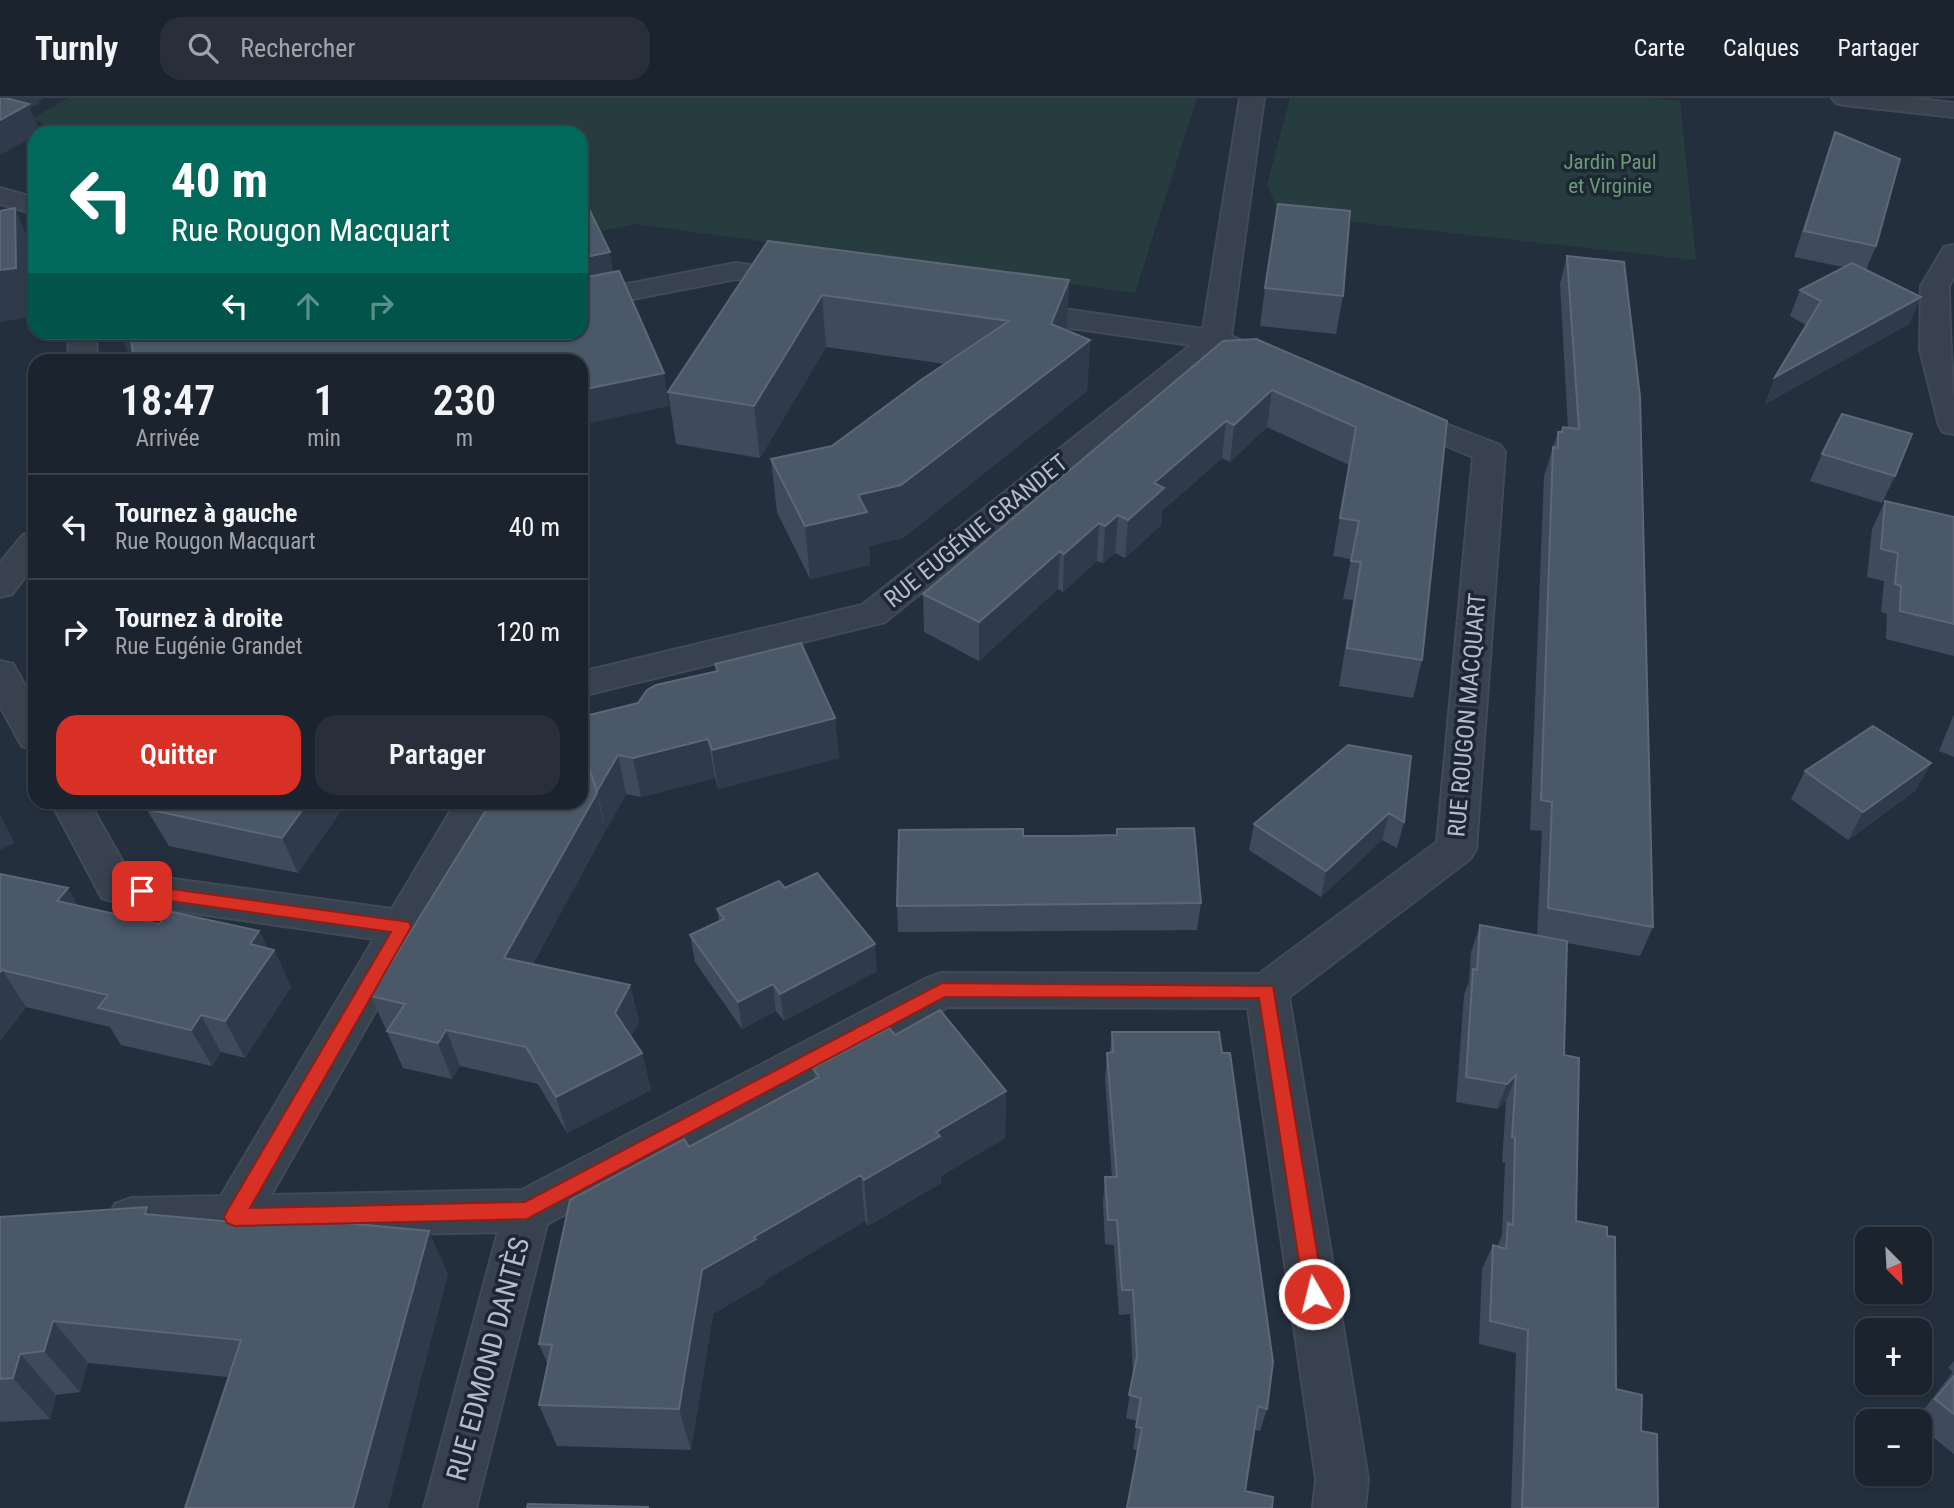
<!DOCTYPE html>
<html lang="fr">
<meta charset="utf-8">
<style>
:root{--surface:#1b232e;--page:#282f3a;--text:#f1f3f6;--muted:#a0a4aa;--line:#39404a;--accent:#d93025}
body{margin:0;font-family:"Roboto Condensed",sans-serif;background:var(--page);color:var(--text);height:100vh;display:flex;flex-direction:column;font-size:26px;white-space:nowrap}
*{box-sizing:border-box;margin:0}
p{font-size:23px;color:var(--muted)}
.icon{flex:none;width:38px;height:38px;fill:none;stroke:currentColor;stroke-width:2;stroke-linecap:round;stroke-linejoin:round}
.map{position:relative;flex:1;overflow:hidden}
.details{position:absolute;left:28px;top:256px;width:560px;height:455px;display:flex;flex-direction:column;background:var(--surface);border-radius:21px;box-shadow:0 2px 5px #0004,0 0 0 2px var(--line)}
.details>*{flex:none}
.top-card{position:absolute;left:28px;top:28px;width:560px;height:214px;border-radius:21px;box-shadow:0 2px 5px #0004,0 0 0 2px var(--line);background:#00695c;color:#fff;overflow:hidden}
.needle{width:46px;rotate:156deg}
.tools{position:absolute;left:1855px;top:1129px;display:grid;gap:14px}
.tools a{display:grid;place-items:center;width:77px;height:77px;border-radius:14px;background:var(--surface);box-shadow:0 2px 5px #0004,0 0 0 2px var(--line);font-size:35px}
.pin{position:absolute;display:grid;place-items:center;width:60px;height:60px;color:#fff;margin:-30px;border-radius:14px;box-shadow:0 4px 10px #0006}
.me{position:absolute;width:77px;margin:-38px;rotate:352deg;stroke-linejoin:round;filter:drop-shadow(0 0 5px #0008)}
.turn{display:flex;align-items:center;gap:24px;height:147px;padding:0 28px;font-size:32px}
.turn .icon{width:91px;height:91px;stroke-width:2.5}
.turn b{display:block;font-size:49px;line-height:60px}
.lanes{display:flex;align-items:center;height:66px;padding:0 28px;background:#0003;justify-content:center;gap:35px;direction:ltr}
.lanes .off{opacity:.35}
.eta{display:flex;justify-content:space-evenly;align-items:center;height:119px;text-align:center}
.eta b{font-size:42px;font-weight:600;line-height:49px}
.action{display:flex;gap:14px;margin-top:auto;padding:14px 28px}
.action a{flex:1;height:80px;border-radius:21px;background:var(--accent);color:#fff;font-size:28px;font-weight:600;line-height:80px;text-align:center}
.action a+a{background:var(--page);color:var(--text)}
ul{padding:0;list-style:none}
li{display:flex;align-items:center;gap:21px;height:105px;padding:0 28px;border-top:2px solid var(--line)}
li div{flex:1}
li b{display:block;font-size:26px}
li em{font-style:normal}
header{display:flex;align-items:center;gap:42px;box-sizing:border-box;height:98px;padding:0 35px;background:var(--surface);border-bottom:2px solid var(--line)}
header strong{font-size:33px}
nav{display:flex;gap:38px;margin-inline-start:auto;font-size:24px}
.search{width:490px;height:63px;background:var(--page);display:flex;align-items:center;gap:18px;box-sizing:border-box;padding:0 24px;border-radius:21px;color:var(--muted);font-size:26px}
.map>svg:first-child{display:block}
.green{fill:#263c3f}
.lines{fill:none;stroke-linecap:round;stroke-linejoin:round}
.minor-casing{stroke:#414a57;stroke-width:4}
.minor{fill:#38414e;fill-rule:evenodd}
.wall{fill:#3f4b5c}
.shaded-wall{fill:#2f3b4b}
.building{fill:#4b5868;stroke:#5c6777;stroke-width:2}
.route{fill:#d93025;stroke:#8d1f18;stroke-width:2}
.labels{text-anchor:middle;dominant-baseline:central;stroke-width:7;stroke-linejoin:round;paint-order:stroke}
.far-park-label{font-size:21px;fill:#6b9a76;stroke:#1d2633}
.street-label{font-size:24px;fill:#b4bcc9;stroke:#1d2633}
.near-street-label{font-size:28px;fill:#b4bcc9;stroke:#1d2633}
</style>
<header>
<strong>Turnly</strong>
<div class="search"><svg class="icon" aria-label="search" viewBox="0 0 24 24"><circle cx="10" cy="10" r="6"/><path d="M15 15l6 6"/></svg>Rechercher</div>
<nav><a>Carte</a><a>Calques</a><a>Partager</a></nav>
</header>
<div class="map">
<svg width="1954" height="1410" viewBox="0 0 1954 1410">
<rect width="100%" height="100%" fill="#242f3e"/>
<path class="green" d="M68,0H1197L1135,195L635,126L581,137V35H68L31,21Z
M1290,0H1647L1680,3L1696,162L1280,116L1267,87Z"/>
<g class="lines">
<defs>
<path id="minor" d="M1240,0H1264L1231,238L1280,258L1285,264L1280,270C1260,275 1238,262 1219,254L885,524L581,598V574L862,507L1191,247L1015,222L1005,219L1001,213L1005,207L1015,204L1203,231Z
M1832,0H1910L1954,5V19L1844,7L1836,5Z
M0,90L35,100V116L0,106Z
M1954,147V179L1949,188C1949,238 1954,286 1954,336L1943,334L1939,327L1920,252L1921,188L1944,149Z
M736,165L799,174L809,176L813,182L809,188L799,190L736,181L581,211V195Z
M68,234H96L97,262H69Z
M1397,307L1500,347L1505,354L1476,751L1470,761L1289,899L1368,1381L1365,1410H1313L1316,1381L1248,910L948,909L547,1126L476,1410H424L498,1134L132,1142L115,1136L108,1121L115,1106L132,1100L221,1098L374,841L116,804L102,800L51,704H89L129,775L392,811L456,704H494L271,1097L522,1092L927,880L942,875L1259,876L1437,744L1473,359L1386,322L1382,316L1386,310Z
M35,434V466L12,496L0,499V465L23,437Z
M0,563L13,566L35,606V652L22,648L0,608Z"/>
</defs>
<use href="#minor" class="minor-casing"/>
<use href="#minor" class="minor"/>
</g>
<path class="wall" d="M1835,34L1876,148L1866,172L1921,199L1909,226L1765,306L1775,279L1806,227L1790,218L1800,192L1843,169L1794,159L1826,59Z
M768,143L1069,182L1067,233L1090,242L1087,293L903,440L869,448L870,467L810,481L777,414L771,361L832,348L945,266L826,249L760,360L676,346L668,294Z
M1567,158L1653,829L1640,858L1567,845L1564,957L1576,1123L1616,1291L1641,1333L1658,1410H1511L1516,1255L1479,1246L1482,1171L1493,1147L1497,1149L1502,1137L1505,1065L1502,1064L1506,1003L1497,1011L1456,1004L1464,897L1469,883L1471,854L1480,827L1537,838L1542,733L1530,732L1544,378L1558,334H1561L1563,329L1568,330L1560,186Z
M1265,190L1343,198L1336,236L1260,228Z
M1223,243L1447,323L1422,562L1413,600L1339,588L1353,502L1343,501L1351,461L1333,458L1349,367L1267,329L1230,364L1222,360L1162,413L1161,427L1125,460L1115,455L1103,465L1097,463L1063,494L1058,491L979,563L924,534L923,496Z
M1822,356L1895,378L1882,405L1810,383Z
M1885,403L1954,419V558L1886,541L1887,516L1881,514L1884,483L1867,479L1872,431Z
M715,566L835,620L839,660L718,691L715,680L641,699L626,696L606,732L603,721L605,733L533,866L630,887L639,924L631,938L642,955L651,992L567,1035L538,986L460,968L452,981L403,970L371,898L581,704V619L638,605L716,573Z
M1954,616V659L1939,653Z
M1348,647L1404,724L1397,750L1382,742L1321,799L1249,752L1254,726Z
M1931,665L1915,693L1848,742L1791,701L1805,673Z
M142,704H347L298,775L169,748Z
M1117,731L1201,805L1197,832L898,834L897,808L1023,738L1116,737Z
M0,776L78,808L159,826L259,833L268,851L274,852L291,889L245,960L221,954L212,968L121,947L110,929L26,909L0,943Z
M785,790L877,873L784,923L776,913L742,931L695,864L690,837L719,823L717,811Z
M1112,934L1267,1311L1260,1333L1254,1332L1245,1393L1272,1410L1133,1351L1137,1323L1126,1320L1133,1277L1130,1216L1119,1217L1114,1147L1105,1146L1103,1105L1105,1079H1112L1105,981L1107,955L1110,954Z
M895,937L1006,993L1005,1040L941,1078V1085L868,1128L865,1123L764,1183V1186L713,1216L691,1352L557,1348L539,1307L548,1267L539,1246L689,1049L814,982L813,970Z
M147,1109L153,1117L448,1176L228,1279L88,1265L80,1294L56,1297L50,1321L0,1324V1119Z
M1954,1263V1356L1920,1329V1323H1915L1953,1274L1948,1270Z"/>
<path class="shaded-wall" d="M0,0H44L39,3L40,5L30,10L41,35H35V38L0,57Z
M15,110L35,157V218L0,224V172Z
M610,154L615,186L581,193V160Z
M1069,182L1067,233L1090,242L1087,293L903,440L869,448L870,467L810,481L805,428L858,397L1051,226Z
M822,197L826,249L760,360L754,308Z
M1921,199L1909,226L1765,306L1775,279Z
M131,242L140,262H131L123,243Z
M664,275L669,308L581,327V292Z
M1272,292L1267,329L1230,364L1234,327Z
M1226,323L1222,360L1162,413L1161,427L1125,460L1128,422L1154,385Z
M1118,417L1115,455L1103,465L1105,428Z
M1099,425L1097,463L1063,494L1064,456Z
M1060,453L1058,491L979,563V524Z
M835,620L839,660L718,691L712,652Z
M708,641L715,680L641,699L633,660Z
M618,657L626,696L606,732L597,693Z
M1931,665L1915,693L1848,742L1863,714Z
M597,695L605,733L516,897L504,860Z
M308,704H347L298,775L282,740Z
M1389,715L1382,742L1321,799L1326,773Z
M0,717L15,745L0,752Z
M68,790L90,828L57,803Z
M259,833L271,856L274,852L291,889L245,960L225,923L250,846Z
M875,846L877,873L784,923L780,896Z
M2,872L26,909L0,943V874Z
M773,886L776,913L742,931L738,904Z
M630,887L639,924L624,951L615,915Z
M201,917L221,954L212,968L191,932Z
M446,932L460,968L452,981L438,945Z
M642,955L651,992L567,1035L556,999Z
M1516,977L1506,1003L1497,1011L1507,986Z
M1006,993L1005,1040L941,1078V1085L868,1128L864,1082L936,1034Z
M861,1077L865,1123L764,1183V1186L713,1216L691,1352L679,1311L702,1172L754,1139Z
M147,1109L177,1153L145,1116Z
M429,1133L448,1176L388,1410H353Z
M53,1223L88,1265L80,1294L44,1253Z
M20,1256L56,1297L50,1321L13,1280Z"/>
<path class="building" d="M0,0H6L29,6L0,22Z
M1835,34L1900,61L1876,148L1804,133Z
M1278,106L1350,113L1343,198L1265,190Z
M15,110L16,170L0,172V113Z
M589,111L610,154L581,160V113Z
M768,143L1069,182L1051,226L1090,242L901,387L858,397L867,414L805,428L771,361L832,348L921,282L1009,223L822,197L754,308L668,294Z
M1567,158L1624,164L1640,298L1653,829L1548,810L1552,704L1541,702L1553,349L1558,350V334H1562L1563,329L1579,331Z
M1852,165L1921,199L1775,279L1821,203L1800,192Z
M619,173L664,275L581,292V262H501V261L492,262H134L131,242L123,243L122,234H581V180Z
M1256,241L1447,323L1422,562L1347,550L1361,464L1351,463L1359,423L1340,420L1356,329L1272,292L1234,327L1226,323L1154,385L1164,390L1128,422L1118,417L1105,428L1099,425L1064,456L1060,453L979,524L923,496L1223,243Z
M1842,316L1912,336L1895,378L1822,356Z
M1885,403L1954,419V526L1900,513L1901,488L1895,486L1898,455L1881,451Z
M35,508V524L27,511Z
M801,545L835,620L712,652L708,641L633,660L618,657L597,693L581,645V619L638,605L647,592L656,587L718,573L715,566Z
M1873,628L1931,665L1863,714L1805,673Z
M1348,647L1411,658L1404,724L1389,715L1326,773L1254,726Z
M581,653H583L597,695L504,860L630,887L615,915L642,955L556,999L526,949L446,932L438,945L387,933L405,906L371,898L491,704H581Z
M145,704H308L282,740L151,712Z
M1194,730L1201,805L897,808L899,732L1023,731V738H1072L1117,737V731Z
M817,775L875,846L780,896L773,886L738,904L690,837L724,821L717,811L779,783L785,790Z
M0,776L68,790L57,803L159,826L168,813L259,833L250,846L274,852L225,923L201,917L191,932L98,910L108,897L2,872L0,874Z
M1480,827L1567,843L1564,957L1579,960L1576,1123L1607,1129V1138L1615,1139L1616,1291L1642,1297L1641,1333L1657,1336L1658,1410H1522L1528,1232L1490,1223L1493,1147L1506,1151L1508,1125L1513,1127L1515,1040L1512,1039L1516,977L1507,986L1466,979L1473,871L1477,872Z
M940,912L1006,993L936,1034L940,1038L864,1082L861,1077L754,1139L756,1141L702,1172L679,1311L539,1307L552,1247L539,1246L570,1102L684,1041L689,1049L819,979L813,970L889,930L895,937Z
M1112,934H1219L1222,955H1230L1273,1264L1267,1311L1258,1308L1245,1393L1273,1399L1272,1410H1127L1142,1330L1136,1329L1141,1300L1129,1297L1137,1258L1133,1192H1122L1117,1122H1108L1105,1079H1117L1107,955L1113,954Z
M147,1109L145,1116L233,1124L237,1115L429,1133L353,1410H185L241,1242L53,1223L44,1253L20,1256L13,1280L0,1281V1119Z
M1954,1278V1316L1935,1301Z
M528,1406L649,1409L527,1410Z"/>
<path class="route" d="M142,787L402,823L409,824L411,829L250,1110L525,1104L942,885L1273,888L1324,1196L1322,1203L1314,1205L1307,1203L1304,1196L1259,900L945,899L527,1121L234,1128L227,1125L224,1119L227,1113L391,834L142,799L134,793Z"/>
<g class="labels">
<g class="far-park-label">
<text x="1610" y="64">Jardin Paul<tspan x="1610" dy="24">et Virginie</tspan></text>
</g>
<g class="street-label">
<text transform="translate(976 433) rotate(-39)">RUE EUGÉNIE GRANDET</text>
<text transform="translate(1467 617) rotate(-85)">RUE ROUGON MACQUART</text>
</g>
<g class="near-street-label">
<text transform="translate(488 1261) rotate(-75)">RUE EDMOND DANTÈS</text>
</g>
</g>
</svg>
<div class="tools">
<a><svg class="needle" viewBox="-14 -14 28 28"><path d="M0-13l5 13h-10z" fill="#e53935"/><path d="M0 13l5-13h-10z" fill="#a0a4aa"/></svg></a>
<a>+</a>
<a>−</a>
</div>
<div class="pin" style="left:142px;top:793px;background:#d93025"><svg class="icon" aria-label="arrive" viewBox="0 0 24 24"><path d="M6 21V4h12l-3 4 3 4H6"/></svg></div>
<svg class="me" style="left:1314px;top:1196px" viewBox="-20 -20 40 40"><circle r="17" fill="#d93025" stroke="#fff" stroke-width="3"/><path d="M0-11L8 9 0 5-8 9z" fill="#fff"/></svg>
<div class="top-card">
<div class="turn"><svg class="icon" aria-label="left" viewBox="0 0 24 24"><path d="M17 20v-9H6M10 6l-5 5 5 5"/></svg><div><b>40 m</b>Rue Rougon Macquart</div></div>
<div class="lanes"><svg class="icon" aria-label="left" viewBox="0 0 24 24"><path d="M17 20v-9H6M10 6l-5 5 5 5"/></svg><svg class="icon off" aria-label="ahead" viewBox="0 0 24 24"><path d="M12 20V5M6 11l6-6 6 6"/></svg><svg class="icon off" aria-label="right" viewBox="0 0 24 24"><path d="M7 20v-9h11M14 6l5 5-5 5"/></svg></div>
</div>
<section class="details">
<div class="eta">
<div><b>18:47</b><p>Arrivée</p></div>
<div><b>1</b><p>min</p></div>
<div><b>230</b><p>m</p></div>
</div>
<ul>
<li><svg class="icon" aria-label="left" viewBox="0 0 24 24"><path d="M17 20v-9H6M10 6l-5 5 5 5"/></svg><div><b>Tournez à gauche</b><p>Rue Rougon Macquart</p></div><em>40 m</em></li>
<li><svg class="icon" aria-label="right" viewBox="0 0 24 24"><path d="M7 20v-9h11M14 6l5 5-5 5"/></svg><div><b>Tournez à droite</b><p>Rue Eugénie Grandet</p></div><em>120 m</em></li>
</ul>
<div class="action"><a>Quitter</a><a>Partager</a></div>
</section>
</div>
